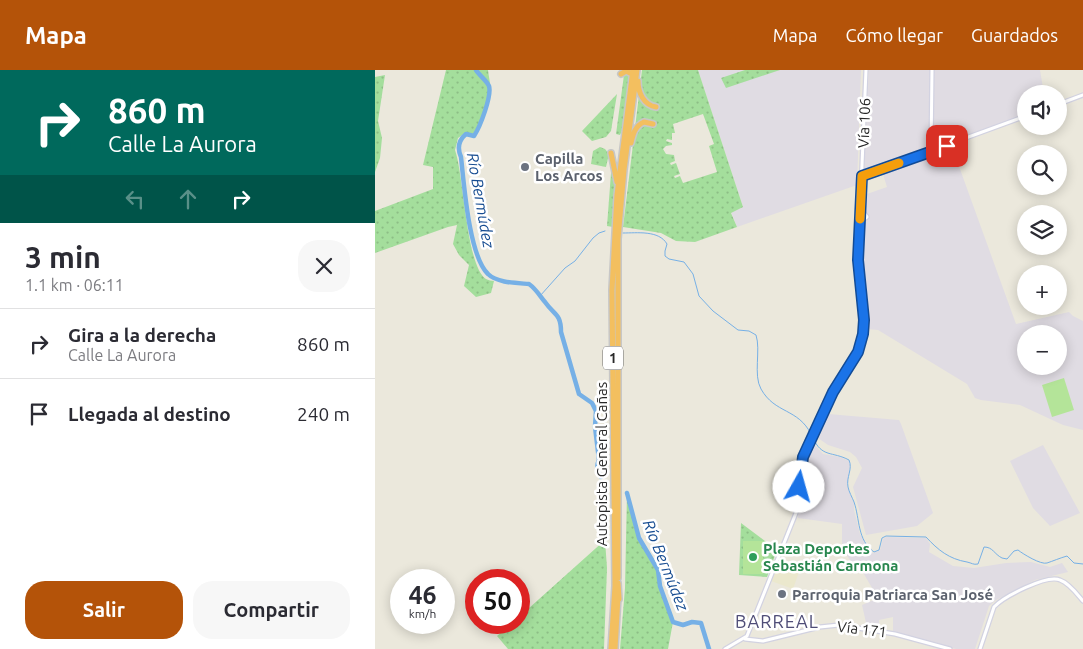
<!DOCTYPE html>
<html lang="es">
<meta charset="utf-8">
<style>
:root{--surface:#fff;--page:#f7f7f7;--text:#2b2b33;--muted:#7c7c81;--line:#e1e1e2;--accent:#b45309}
body{margin:0;font-family:Ubuntu,sans-serif;background:var(--page);color:var(--text);height:100vh;display:flex;flex-direction:column;font-size:19px;white-space:nowrap}
*{box-sizing:border-box;margin:0}
p{font-size:16px;color:var(--muted)}
.icon{flex:none;width:28px;height:28px;fill:none;stroke:currentColor;stroke-width:2;stroke-linecap:round;stroke-linejoin:round}
.map{position:relative;flex:1;overflow:hidden}
.drawer{display:flex;flex-direction:column;background:var(--surface);width:375px}
.drawer>*{flex:none}
.top-card{background:#00695c;color:#fff;overflow:hidden}
.tools{position:absolute;left:642px;top:15px;display:grid;gap:10px}
.tools a{display:grid;place-items:center;width:50px;height:50px;border-radius:50%;background:var(--surface);box-shadow:0 2px 12px #0003;font-size:25px}
.speed{position:absolute;left:15px;top:499px;display:flex;gap:10px;font-size:25px;font-weight:700;text-align:center}
.speed>*{display:grid;place-content:center;width:65px;height:65px;border-radius:50%;background:var(--surface);box-shadow:0 2px 12px #0003;line-height:1}
.speed small{font-size:12px;font-weight:400}
.speed .limit{border:8px solid #d22;background:#fff;color:#111}
.pin{position:absolute;display:grid;place-items:center;width:42px;height:42px;color:#fff;margin:-21px;border-radius:10px;box-shadow:0 2px 8px #0006}
.me{position:absolute;width:55px;margin:-28px;rotate:7deg;stroke-linejoin:round;filter:drop-shadow(0 0 4px #0008)}
.turn{display:flex;align-items:center;gap:18px;height:105px;padding:0 25px;font-size:22px}
.turn .icon{width:65px;height:65px;stroke-width:2.5}
.turn b{display:block;font-size:35px;line-height:42px}
.lanes{display:flex;align-items:center;height:48px;padding:0 25px;background:#0003;justify-content:center;gap:25px;direction:ltr}
.lanes .off{opacity:.35}
.round{display:grid;place-items:center;flex:none;width:52px;height:52px;border-radius:20px;background:var(--page)}
.headline{display:flex;align-items:center;justify-content:space-between;height:85px;padding:0 25px}
h1{font-size:30px;font-weight:700;line-height:38px}
.primary-button{display:flex;gap:10px;margin-top:auto;padding:10px 25px}
.primary-button a{flex:1;height:58px;border-radius:20px;background:var(--accent);color:#fff;font-size:20px;font-weight:700;line-height:58px;text-align:center}
.primary-button a+a{background:var(--page);color:var(--text)}
ul{padding:0;list-style:none}
li{display:flex;align-items:center;gap:15px;height:70px;padding:0 25px;border-top:1px solid var(--line)}
li div{flex:1}
li b{display:block;font-size:19px}
li em{font-style:normal}
header{display:flex;align-items:center;gap:30px;box-sizing:border-box;height:70px;padding:0 25px;background:var(--accent);color:#fff}
header strong{font-size:24px}
nav{display:flex;gap:28px;margin-inline-start:auto;font-size:18px}
main{display:flex;flex:1;min-height:0}
.map>svg:first-child{display:block}
.industrial{fill:#e0dce3;fill-rule:evenodd}
.education{fill:#ebe8cd}
.green{fill:url(#green-dots);fill-rule:evenodd}
.pitch{fill:#b4e499}
.lines{fill:none;stroke-linecap:round;stroke-linejoin:round}
.stream{stroke:#76b0e6;stroke-width:1}
.river{stroke:#76b0e6;stroke-width:4.5}
.secondary-casing{stroke:#d2d2e1;stroke-width:5.5}
.highway-casing{stroke:#c7c7c7;stroke-width:8}
.secondary{stroke:#fff;stroke-width:3}
.highway{stroke:#f3bf5f;stroke-width:5}
.route-casing{stroke:#114b97;stroke-width:12}
.route{stroke:#1a73e8;stroke-width:9}
.slow{stroke:#f59e0b;stroke-width:9}
.worship-dot{fill:#6b7280;stroke:#fff;stroke-width:2}
.leisure-dot{fill:#2e9e5b;stroke:#fff;stroke-width:2}
.labels{text-anchor:middle;dominant-baseline:central;stroke-width:5;stroke-linejoin:round;paint-order:stroke}
.shield{fill:#fff;stroke:#696969;stroke-width:1}
.shield-label{font-size:14px;font-weight:bold;fill:#292929}
.street-label{font-size:15px;fill:#292929;stroke:#fff}
.worship-label{font-size:15px;font-weight:bold;fill:#5b616d;stroke:#fff;text-anchor:start}
.leisure-label{font-size:15px;font-weight:bold;fill:#27864d;stroke:#fff;text-anchor:start}
.water-label{font-size:16px;font-style:italic;fill:#164c91;stroke:#fff}
.quarter-label{font-size:18px;letter-spacing:1px;fill:#4f4d77;stroke:#fff}
</style>
<header>
<strong>Mapa</strong>
<nav><a>Mapa</a><a>Cómo llegar</a><a>Guardados</a></nav>
</header>
<main>
<section class="drawer">
<div class="top-card">
<div class="turn"><svg class="icon" aria-label="right" viewBox="0 0 24 24"><path d="M7 20v-9h11M14 6l5 5-5 5"/></svg><div><b>860 m</b>Calle La Aurora</div></div>
<div class="lanes"><svg class="icon off" aria-label="left" viewBox="0 0 24 24"><path d="M17 20v-9H6M10 6l-5 5 5 5"/></svg><svg class="icon off" aria-label="ahead" viewBox="0 0 24 24"><path d="M12 20V5M6 11l6-6 6 6"/></svg><svg class="icon" aria-label="right" viewBox="0 0 24 24"><path d="M7 20v-9h11M14 6l5 5-5 5"/></svg></div>
</div>
<div class="headline"><div><h1>3 min</h1><p>1.1 km · 06:11</p></div><a class="round"><svg class="icon" aria-label="close" viewBox="0 0 24 24"><path d="M6 6l12 12M18 6L6 18"/></svg></a></div>
<ul>
<li><svg class="icon" aria-label="right" viewBox="0 0 24 24"><path d="M7 20v-9h11M14 6l5 5-5 5"/></svg><div><b>Gira a la derecha</b><p>Calle La Aurora</p></div><em>860 m</em></li>
<li><svg class="icon" aria-label="arrive" viewBox="0 0 24 24"><path d="M6 21V4h12l-3 4 3 4H6"/></svg><div><b>Llegada al destino</b></div><em>240 m</em></li>
</ul>
<div class="primary-button"><a>Salir</a><a>Compartir</a></div>
</section>
<div class="map">
<svg width="708" height="579" viewBox="0 0 708 579">
<defs>
<pattern id="green-dots" width="8" height="8" patternUnits="userSpaceOnUse" patternTransform="scale(1.25)"><rect width="8" height="8" fill="#a4de9c"/><path d="M2 2h.1M6 6h.1" fill="none" stroke="#8dbe86" stroke-width="1.8" stroke-linecap="round"/></pattern>
</defs>
<rect width="100%" height="100%" fill="#ebe8dc"/>
<path class="industrial" d="M323,0H486L482,115L362,157L356,142L368,137Z
M494,0H665L669,24H651V45L489,103Z
M573,77L581,88L641,254L694,242L698,246L708,251V360L688,355L645,335L606,330L600,328L592,314L503,260L492,259L485,187L486,152L489,125L512,117L507,101ZM651,264H684V296H651Z
M453,344L524,350L526,354L558,443L542,456L491,465L478,417L487,398L481,387L475,382L453,375L443,368Z
M438,373L448,384L465,387L474,391L475,395L472,416L479,434V440L485,464L495,481L498,483L505,480L508,469L511,467L551,468L555,474L554,482L578,496L599,498L631,493L656,492L675,497L687,493L693,502L660,510L621,530L614,536L600,579H581L518,562V547L504,550V559L492,557L487,535L503,528L483,494L478,495L470,482L467,474V454L423,448L430,394L433,384Z
M668,375L705,443L675,456L658,438L635,391Z"/>
<path class="education" d="M403,494L424,502L418,519L396,511Z"/>
<path class="green" d="M71,0H113C114,9 117,19 115,28C113,39 105,54 98,64L90,63L83,68L80,80C89,105 91,196 111,209C113,210 117,211 119,211L116,223L101,227L89,216L94,195L84,185L78,174L82,155L73,157L0,183V141L58,119V97L48,95Z
M267,0H323L368,137L356,143L362,157L320,172L301,171L286,163L248,157ZM328,44L339,74L334,76L342,102L308,113L305,106L300,108L299,106L305,104L301,93L296,95L295,93L300,91L299,85L291,84L288,79L291,76L297,75V73L291,71L292,69L297,70V63H300L298,54Z
M370,0H405L351,18L346,8Z
M253,3L255,9L247,61L245,65L241,64L249,5Z
M10,5L3,51L7,68L5,88L0,102V7Z
M242,24L236,61L231,67L217,71L207,61Z
M225,77L230,79L234,84L231,97L216,94L218,81Z
M237,90L241,120L238,157L232,156Z
M252,423L264,468L283,500L285,516L298,552L293,579H245L250,518Z
M366,453L402,480L392,507L364,505Z
M230,470L232,498L229,579H133L122,566L137,553L144,552V547Z"/>
<path class="pitch" d="M689,308L699,340L677,347L667,315Z
M368,471H388V504H368Z"/>
<g class="lines">
<path class="stream" d="M248,163C262,163 284,160 292,174L290,181V186L294,189L309,192L318,204L324,226L338,241L363,260L374,261L381,265C386,280 378,305 386,319C400,344 423,338 436,364
M165,226L190,198L200,191L218,168L224,163L230,161
M438,368C447,388 457,381 474,390C478,399 471,407 473,417C474,422 477,427 479,432C485,449 482,470 499,482L504,480L507,468L511,466L551,467C563,480 574,489 592,492C597,493 598,495 603,494L609,477C618,477 619,484 627,488L632,489L639,481L643,480C648,484 666,495 672,493C678,491 685,488 692,486L699,493L708,494"/>
<path class="river" d="M101,0C104,5 112,11 114,16C117,26 105,57 99,66L91,64C84,70 82,78 86,87C89,114 94,186 113,204C122,213 142,213 154,214C161,219 165,226 170,232C179,245 186,243 186,262L204,324L217,333L221,341L220,357L224,390C221,396 222,401 226,407
M252,423L264,468L283,500L285,516L298,552L308,555L317,552L326,553L334,579"/>
<defs>
<path id="secondary" d="M684,34L708,25
M556,82L557,0
M487,106L651,46
M485,152L492,147L486,139
M370,569L388,571L445,557L464,555L520,564L575,579
M350,579L372,566L421,443L428,387L458,322L483,282L488,264L489,250L483,190L491,0
M605,579L619,537C628,527 672,504 685,510C694,513 702,524 708,531"/>
<path id="highway" d="M246,4L251,1L255,3
M263,11C263,23 269,35 281,37
M256,73C258,64 260,56 269,52L278,54
M236,83L242,112
M243,508V169L249,100L262,0
M243,513L244,529
M236,579L240,516L237,220L242,125L258,0
M240,579L243,527"/>
</defs>
<use href="#secondary" class="secondary-casing"/>
<use href="#highway" class="highway-casing"/>
<use href="#secondary" class="secondary"/>
<use href="#highway" class="highway"/>
</g>
<g class="lines">
<defs>
<path id="route" d="M424,417L428,387L458,322L483,282L488,264L489,250L483,190L487,106L572,76"/>
</defs>
<use href="#route" class="route-casing"/>
<use href="#route" class="route"/>
<path class="slow" d="M485,149L487,106L524,93"/>
</g>
<g class="worship-dot">
<circle cx="150" cy="97" r="5"/>
<circle cx="407" cy="524" r="5"/>
</g>
<circle class="leisure-dot" cx="378" cy="487" r="5"/>
<g class="labels">
<rect class="shield" x="228" y="276.5" width="20" height="23" rx="4"/>
<g class="shield-label">
<text x="238" y="288">1</text>
</g>
<g class="street-label">
<text transform="translate(489 53) rotate(-88)">Vía 106</text>
<text transform="translate(226 394) rotate(-90)">Autopista General Cañas</text>
<text transform="translate(487 559) rotate(7)">Vía 171</text>
</g>
<g class="worship-label">
<text x="160" y="88">Capilla<tspan x="160" dy="17">Los Arcos</tspan></text>
<text x="417" y="524">Parroquia Patriarca San José</text>
</g>
<g class="leisure-label">
<text x="388" y="478">Plaza Deportes<tspan x="388" dy="17">Sebastián Carmona</tspan></text>
</g>
<g class="water-label">
<text transform="translate(106 130) rotate(80)">Río Bermúdez</text>
<text transform="translate(291 495) rotate(68)">Río Bermúdez</text>
</g>
<g class="quarter-label">
<text x="402" y="551">BARREAL</text>
</g>
</g>
</svg>
<div class="tools">
<a><svg class="icon" aria-label="sound" viewBox="0 0 24 24"><path d="M4 9h4l5-4v14l-5-4H4zM17 9q2 3 0 6"/></svg></a>
<a><svg class="icon" aria-label="search" viewBox="0 0 24 24"><circle cx="10" cy="10" r="6"/><path d="M15 15l6 6"/></svg></a>
<a><svg class="icon" aria-label="layers" viewBox="0 0 24 24"><path d="M12 4l9 5-9 5-9-5zM3 14l9 5 9-5"/></svg></a>
<a>+</a>
<a>−</a>
</div>
<div class="speed"><div>46<small>km/h</small></div><div class="limit">50</div></div>
<div class="pin" style="left:572px;top:76px;background:#d93025"><svg class="icon" aria-label="arrive" viewBox="0 0 24 24"><path d="M6 21V4h12l-3 4 3 4H6"/></svg></div>
<svg class="me" style="left:424px;top:417px" viewBox="-20 -20 40 40"><circle r="19" fill="#fff"/><path d="M0-13L10 11 0 6-10 11z" fill="#1a73e8"/></svg>
</div>
</main>
